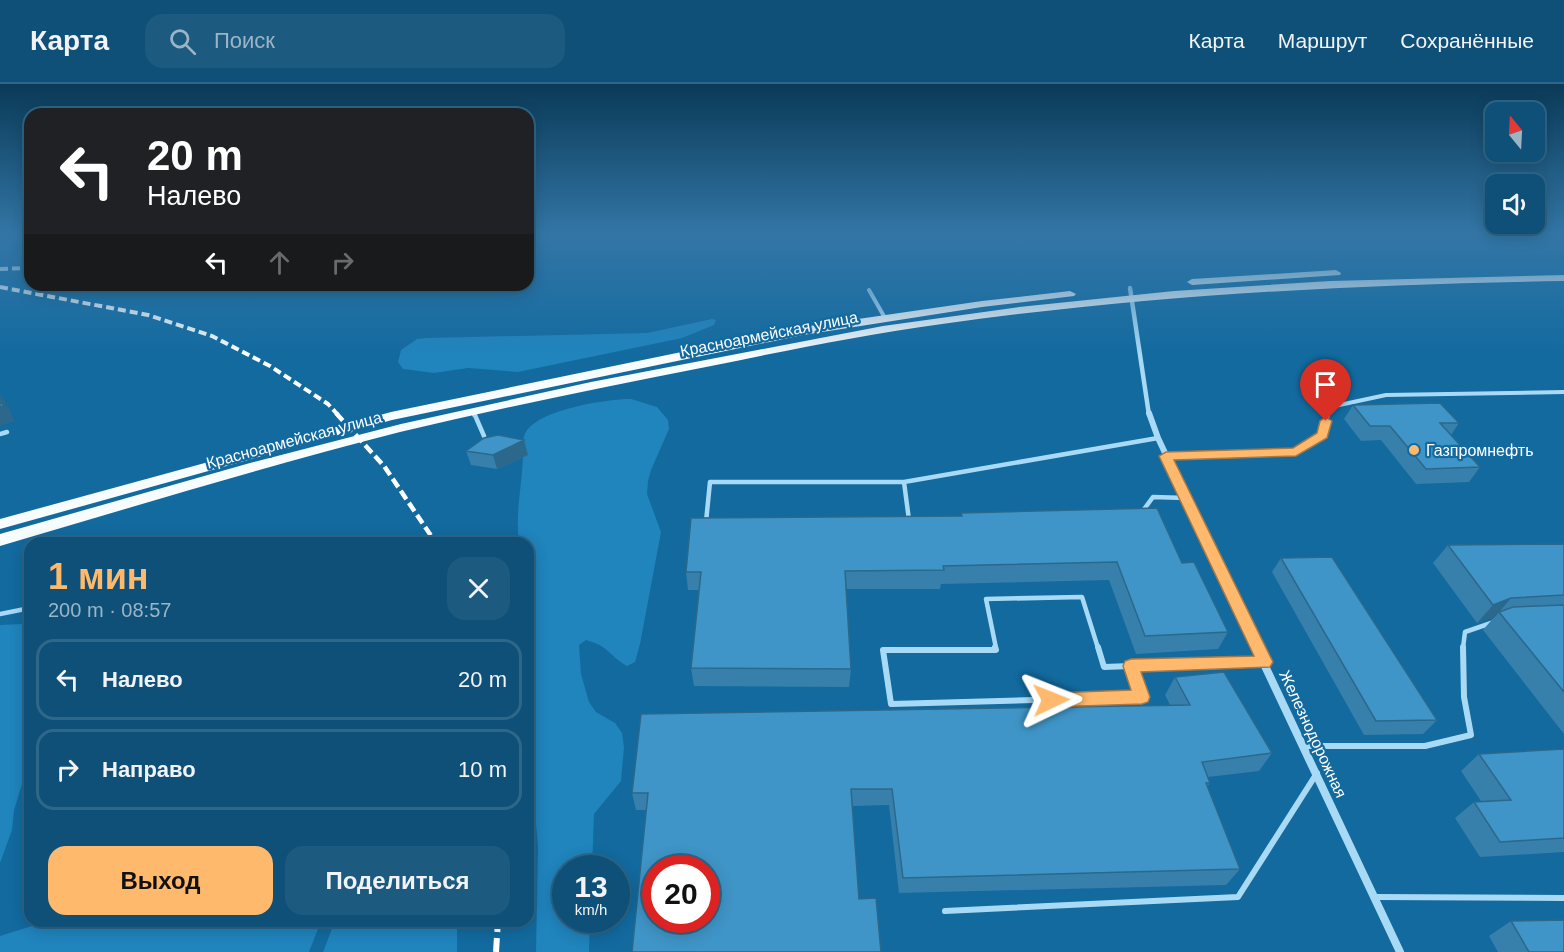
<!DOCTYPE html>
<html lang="ru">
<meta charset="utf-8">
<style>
:root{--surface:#0e5077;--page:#1c5a7f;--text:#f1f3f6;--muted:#9bb5c6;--line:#2e6789;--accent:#ffb96d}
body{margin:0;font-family:Helvetica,sans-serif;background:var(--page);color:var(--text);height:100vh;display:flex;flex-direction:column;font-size:22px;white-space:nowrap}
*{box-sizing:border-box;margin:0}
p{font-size:20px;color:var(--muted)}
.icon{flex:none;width:33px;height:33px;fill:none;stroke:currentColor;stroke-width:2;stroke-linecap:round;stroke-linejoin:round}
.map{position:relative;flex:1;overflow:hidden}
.panel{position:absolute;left:24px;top:453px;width:510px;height:390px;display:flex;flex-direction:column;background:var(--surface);border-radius:18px;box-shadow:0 3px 15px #0003,0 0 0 2px var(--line)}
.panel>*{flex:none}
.hud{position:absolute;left:24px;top:24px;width:510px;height:183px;border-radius:18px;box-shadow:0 3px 15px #0003,0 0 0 2px var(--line);background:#202124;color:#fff;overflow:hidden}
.needle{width:39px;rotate:342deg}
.tools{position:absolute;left:1485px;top:18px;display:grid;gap:12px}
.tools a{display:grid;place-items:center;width:60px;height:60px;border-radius:12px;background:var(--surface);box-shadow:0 3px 15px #0003,0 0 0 2px var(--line);font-size:30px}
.speed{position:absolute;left:552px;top:771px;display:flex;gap:12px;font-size:30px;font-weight:700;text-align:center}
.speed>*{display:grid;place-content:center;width:78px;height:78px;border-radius:50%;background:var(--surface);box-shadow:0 3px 15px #0003,0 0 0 2px var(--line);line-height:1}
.speed small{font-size:15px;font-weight:400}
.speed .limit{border:9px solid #d22;background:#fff;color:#111}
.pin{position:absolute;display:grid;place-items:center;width:51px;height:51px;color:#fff;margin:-62px -26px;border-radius:50% 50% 50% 0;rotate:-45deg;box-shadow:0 0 6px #0007}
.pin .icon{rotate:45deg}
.me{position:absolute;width:66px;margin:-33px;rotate:88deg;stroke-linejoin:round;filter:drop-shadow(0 0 4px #0008)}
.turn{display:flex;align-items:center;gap:21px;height:126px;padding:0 24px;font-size:27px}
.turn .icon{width:78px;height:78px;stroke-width:2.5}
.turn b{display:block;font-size:42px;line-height:51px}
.lanes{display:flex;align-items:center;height:57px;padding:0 24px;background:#0003;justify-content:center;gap:30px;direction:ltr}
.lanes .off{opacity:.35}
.round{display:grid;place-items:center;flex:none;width:63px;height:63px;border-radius:18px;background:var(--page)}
.overview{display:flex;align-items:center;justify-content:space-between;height:102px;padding:0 24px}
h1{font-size:36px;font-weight:600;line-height:45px;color:var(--accent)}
.action{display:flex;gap:12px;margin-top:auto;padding:12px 24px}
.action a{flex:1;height:69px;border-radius:18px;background:var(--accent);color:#111;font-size:24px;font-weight:600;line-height:69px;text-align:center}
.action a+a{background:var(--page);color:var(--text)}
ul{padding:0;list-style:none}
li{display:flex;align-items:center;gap:18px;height:81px;margin:0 12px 9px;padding:0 12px;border:3px solid var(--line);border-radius:18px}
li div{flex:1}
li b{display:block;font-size:22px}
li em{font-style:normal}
header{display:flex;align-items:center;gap:36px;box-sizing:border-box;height:84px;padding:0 30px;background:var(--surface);border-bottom:2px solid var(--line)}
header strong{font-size:28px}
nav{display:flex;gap:33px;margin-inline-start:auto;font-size:21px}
.search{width:420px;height:54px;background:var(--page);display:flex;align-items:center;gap:15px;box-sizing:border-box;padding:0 21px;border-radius:18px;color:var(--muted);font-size:22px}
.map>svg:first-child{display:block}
.green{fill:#2084bd}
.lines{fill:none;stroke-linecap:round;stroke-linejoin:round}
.service-far2{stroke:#a9daf5;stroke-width:4}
.service-far1{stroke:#a9daf5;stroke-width:4.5}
.service{stroke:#a9daf5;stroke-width:6}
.minor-far2{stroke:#a9daf5;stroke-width:4.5}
.minor-far1{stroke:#a9daf5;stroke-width:6}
.minor{stroke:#a9daf5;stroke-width:8}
.primary{fill:#f7fcff;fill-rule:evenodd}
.rail-far2{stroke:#fff;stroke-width:4;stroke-dasharray:8 4;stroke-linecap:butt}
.rail-far1{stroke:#fff;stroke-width:4.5;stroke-dasharray:10 4.5;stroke-linecap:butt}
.rail{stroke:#fff;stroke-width:6;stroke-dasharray:14 6;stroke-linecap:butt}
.wall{fill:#3680ab}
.shaded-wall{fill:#2c688b}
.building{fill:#3f95c7;stroke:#2c688b;stroke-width:1.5;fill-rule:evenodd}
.route{fill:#ffb96d;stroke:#a67847;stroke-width:1.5}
.poi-dot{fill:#ffb96d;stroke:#126a9f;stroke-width:2}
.labels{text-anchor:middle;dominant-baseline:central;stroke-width:4.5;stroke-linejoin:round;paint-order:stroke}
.street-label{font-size:16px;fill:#fff;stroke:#126a9f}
.poi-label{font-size:16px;fill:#fff;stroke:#126a9f;text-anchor:start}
</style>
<header>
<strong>Карта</strong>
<div class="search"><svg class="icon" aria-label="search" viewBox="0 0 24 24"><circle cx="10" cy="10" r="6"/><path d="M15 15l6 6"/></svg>Поиск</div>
<nav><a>Карта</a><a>Маршрут</a><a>Сохранённые</a></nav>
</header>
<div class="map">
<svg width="1564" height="868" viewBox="0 0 1564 868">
<rect width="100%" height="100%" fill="#126a9f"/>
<path class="green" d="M712,235L716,236L714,241L682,254L518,288L468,284L434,289L403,285L398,278L401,266L417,255L426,254L647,249Z
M631,315L657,323L668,336L669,345L651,386L648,397L647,410L661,448L640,560L635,578L627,582C608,571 609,562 586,556L579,561L581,590L589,618L596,628L615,639L622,649L624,663L621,697L594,730L592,784H566V836H590L589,868H536L538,762L528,653V459H519C515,427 522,404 523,372C524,363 521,354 527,346C543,325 606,315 631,315Z
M22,540L30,545L26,623L27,684L14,726L12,746L0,779V541Z
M48,837H321L309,868H0V852Z
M335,837H457V868H323Z"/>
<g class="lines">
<path class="service-far2" d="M869,206L885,234
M473,328L474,331
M1328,331L1330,323L1386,311L1564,308"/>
<path class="service-far1" d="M474,329L484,352
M0,350L7,348
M1166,372L1296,368L1323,351L1328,329
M1142,428L1153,413L1186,414
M909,436L904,398L1158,354
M706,438L710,398H904
M0,530L30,524
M996,564L986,515L1082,513L1098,564
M1463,564L1465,548L1494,538"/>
<path class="service" d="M995,563L996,566H883L891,620L1142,613L1131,582
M1098,563L1104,583L1131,582
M1131,582L1265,578
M1304,662H1425L1471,651L1464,613L1463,563
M1374,813L1564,814
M945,827L1238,813L1317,689"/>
<path class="minor-far2" d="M1130,204L1149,331"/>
<path class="minor-far1" d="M1149,329L1158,354L1257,564"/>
<path class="minor" d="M1256,563L1400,868"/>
<path class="primary" d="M1336,186L1341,189L1340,191L1192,201L1187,198L1192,195Z
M1564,191V197C1356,200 1148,211 942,240C862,251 784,267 706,283C604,303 501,324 400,348C266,382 133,423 0,462V450L250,379L401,340L591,298L883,242L1019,223L1174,207L1330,197Z
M1070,207L1076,210L1074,212L982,223L803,251L392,336L0,445V435L391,328L803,243L982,217Z"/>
<path class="rail-far2" d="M0,185L30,184
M0,203L148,231L212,252L270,282L328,320L338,331"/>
<path class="rail-far1" d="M336,329L384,382L436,459"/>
<path class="rail" d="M496,868L498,837"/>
</g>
<path class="wall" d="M1353,321L1459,339L1451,351L1480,383L1469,398L1416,400L1381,356L1361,357L1344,335Z
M466,367L528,371L497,385L471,381Z
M961,429L1182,479L1228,548L1218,565L1136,570L1109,496L941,500L940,505H846L851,585L849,603L694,602L691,584L699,506H688L686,488L961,432Z
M1564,460V650L1483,546L1495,532L1477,539L1433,479L1448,461Z
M1281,474L1437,636L1423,650L1364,651L1272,488Z
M1175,593L1272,669L1259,687L1208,693L1210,699L1207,703L1240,785L1226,801L899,809L889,721L852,722L859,815L881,868L646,726H636L632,709L1170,621L1165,611Z
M1564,665V768L1480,773L1455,734L1474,718L1481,717L1461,687L1479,670Z
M1511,837L1564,868H1498L1489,852Z"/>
<path class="shaded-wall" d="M0,310L4,315L15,337L0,342Z
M524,356L528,371L497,385L493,371Z
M1511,514L1495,533L1477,539L1493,521Z"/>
<path class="building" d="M0,316L3,322L0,323Z
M1440,319L1459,339H1440L1480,383L1426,385L1390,342H1370L1353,321Z
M498,351L524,356L493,371L466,367L484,354Z
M1157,424L1182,479L1194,478L1228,548L1145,552L1117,478L943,482L944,486L845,487L851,585L691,584L701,488H686L691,434L962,432L961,429Z
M1564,460V511L1511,514L1493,521L1448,461Z
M1332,473L1437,636L1376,637L1281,474Z
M1564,521V608L1499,528L1513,523Z
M1224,588L1272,669L1202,678L1210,699H1206L1240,785L903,794L892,705H851L859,815L876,814L881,868H632L648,709H632L641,630L1190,621L1175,593ZM656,784H706V836H656Z
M1564,665V754L1500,758L1474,718L1511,716L1479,670Z
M1564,836V868H1529L1511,837Z"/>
<linearGradient id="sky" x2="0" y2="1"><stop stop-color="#0a3a57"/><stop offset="0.55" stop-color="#3376a6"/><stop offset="1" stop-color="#3376a6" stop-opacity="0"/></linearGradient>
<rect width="1564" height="273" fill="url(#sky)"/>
<path class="route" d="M1326,333L1332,337L1327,354L1296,372L1174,376L1273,578L1270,583L1141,588L1150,613L1148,618L1142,620L1051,623L1045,621L1042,616L1045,611L1051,609L1131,606L1123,582L1125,577L1131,575L1254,572L1159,372L1166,368L1293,364L1317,349L1320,337Z"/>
<circle class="poi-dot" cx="1414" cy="366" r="6"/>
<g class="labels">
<g class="street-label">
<text transform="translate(769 250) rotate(-11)">Красноармейская улица</text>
<text transform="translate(294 356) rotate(-15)">Красноармейская улица</text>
<text transform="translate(1313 650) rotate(65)">Железнодорожная</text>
</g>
<g class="poi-label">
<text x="1426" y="366">Газпромнефть</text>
</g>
</g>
</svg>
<div class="tools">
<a><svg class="needle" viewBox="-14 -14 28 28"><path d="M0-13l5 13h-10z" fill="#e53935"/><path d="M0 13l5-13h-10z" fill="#9bb5c6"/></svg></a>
<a><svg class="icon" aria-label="sound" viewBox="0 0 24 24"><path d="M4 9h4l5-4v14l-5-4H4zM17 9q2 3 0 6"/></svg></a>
</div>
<div class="speed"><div>13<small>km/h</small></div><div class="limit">20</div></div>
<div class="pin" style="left:1326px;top:337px;background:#d93025"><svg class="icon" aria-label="arrive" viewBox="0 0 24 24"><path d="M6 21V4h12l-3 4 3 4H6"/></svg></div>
<svg class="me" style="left:1051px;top:616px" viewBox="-20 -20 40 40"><path d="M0-17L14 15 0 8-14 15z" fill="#ffb96d" stroke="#fff" stroke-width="4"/></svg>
<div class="hud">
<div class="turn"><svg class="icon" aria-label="left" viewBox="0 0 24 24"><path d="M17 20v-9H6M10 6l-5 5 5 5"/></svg><div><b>20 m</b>Налево</div></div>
<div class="lanes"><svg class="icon" aria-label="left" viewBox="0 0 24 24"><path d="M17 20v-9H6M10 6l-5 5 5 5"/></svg><svg class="icon off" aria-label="ahead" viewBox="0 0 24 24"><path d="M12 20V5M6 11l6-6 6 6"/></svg><svg class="icon off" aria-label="right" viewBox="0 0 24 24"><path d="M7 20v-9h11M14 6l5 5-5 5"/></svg></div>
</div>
<section class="panel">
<div class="overview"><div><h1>1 мин</h1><p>200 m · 08:57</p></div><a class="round"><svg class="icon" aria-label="close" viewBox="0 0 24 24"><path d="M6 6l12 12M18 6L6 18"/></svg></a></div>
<ul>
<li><svg class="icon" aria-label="left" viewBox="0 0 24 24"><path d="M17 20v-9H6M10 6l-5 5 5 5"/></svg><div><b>Налево</b></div><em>20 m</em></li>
<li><svg class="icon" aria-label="right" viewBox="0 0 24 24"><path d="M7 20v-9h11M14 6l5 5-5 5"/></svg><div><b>Направо</b></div><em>10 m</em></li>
</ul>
<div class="action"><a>Выход</a><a>Поделиться</a></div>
</section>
</div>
